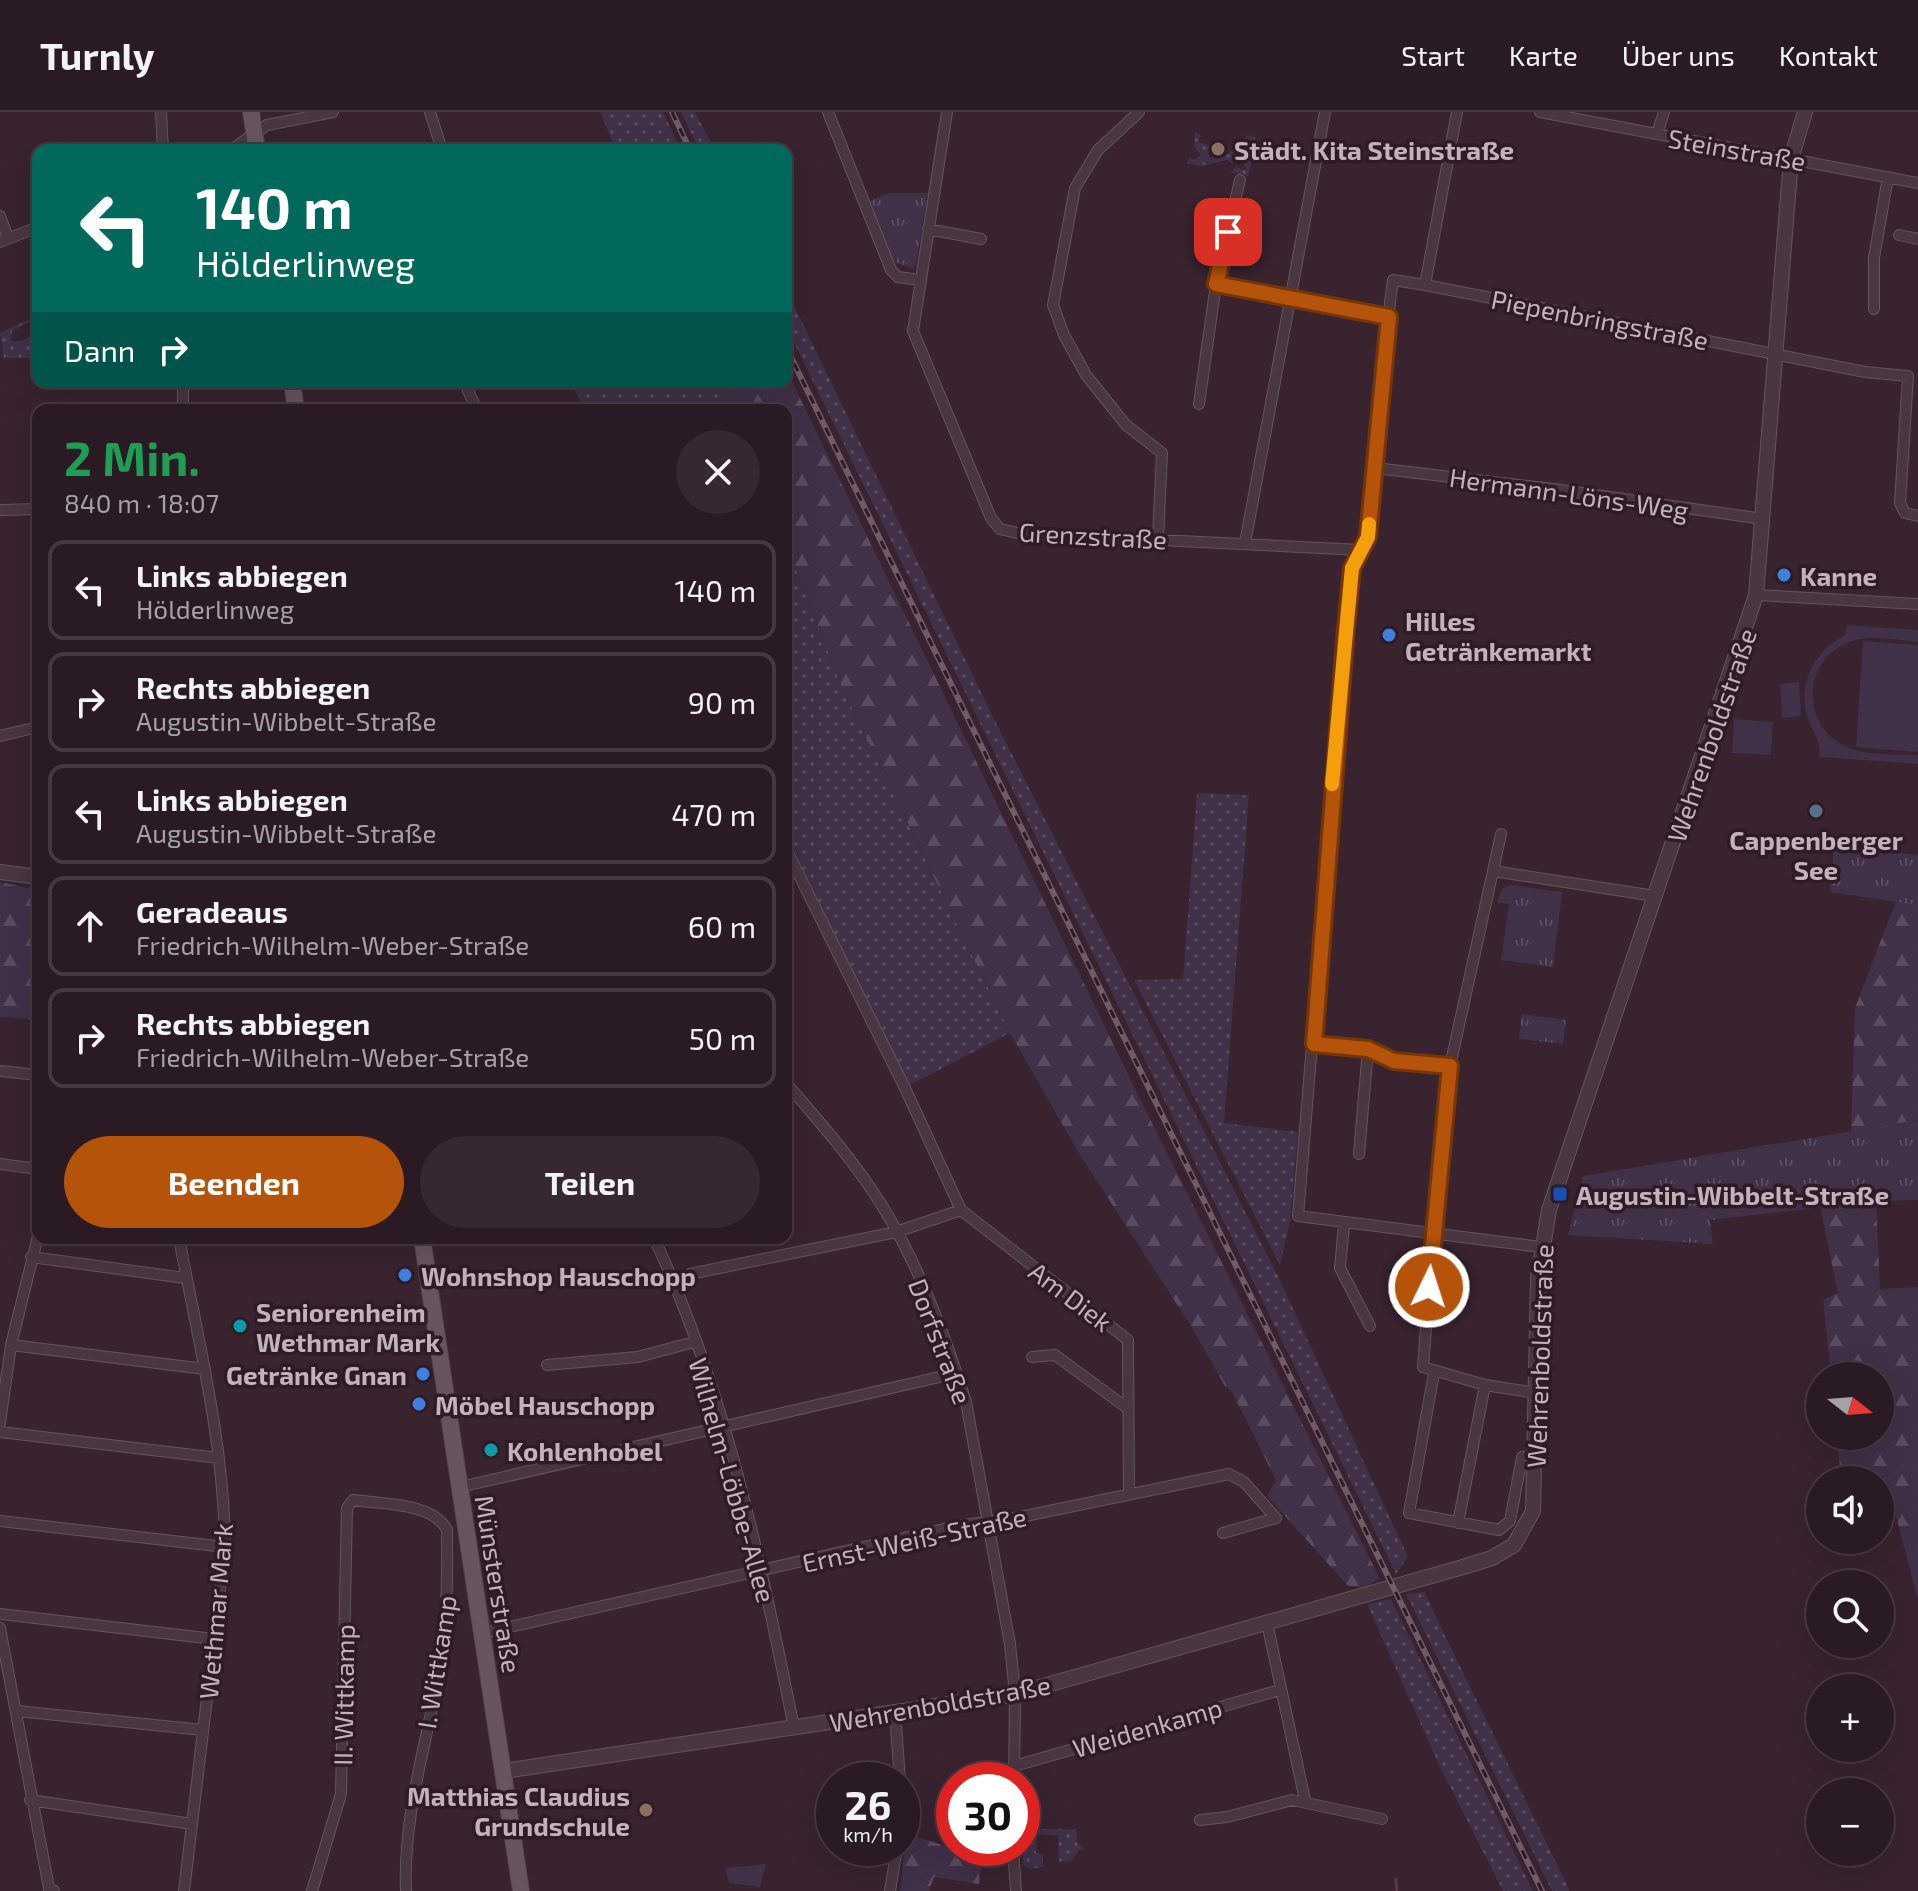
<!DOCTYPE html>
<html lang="de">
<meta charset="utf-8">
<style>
:root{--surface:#2a1a23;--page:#362730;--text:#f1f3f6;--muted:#a5a1a6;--line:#463841;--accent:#b45309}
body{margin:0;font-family:"Exo 2",sans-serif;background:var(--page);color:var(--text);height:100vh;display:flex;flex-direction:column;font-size:30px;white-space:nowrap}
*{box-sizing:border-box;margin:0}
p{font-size:26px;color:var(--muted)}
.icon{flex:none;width:44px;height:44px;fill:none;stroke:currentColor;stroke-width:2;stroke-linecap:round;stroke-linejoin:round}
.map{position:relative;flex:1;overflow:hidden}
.sheet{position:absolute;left:32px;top:292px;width:760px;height:840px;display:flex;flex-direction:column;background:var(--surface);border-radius:16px;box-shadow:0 8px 32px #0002,0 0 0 2px var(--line)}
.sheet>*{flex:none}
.banner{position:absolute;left:32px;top:32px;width:760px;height:244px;border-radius:16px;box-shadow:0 8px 32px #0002,0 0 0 2px var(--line);background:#00695c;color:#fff;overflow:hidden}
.needle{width:52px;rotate:107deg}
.fabs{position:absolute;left:1806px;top:1250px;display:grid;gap:16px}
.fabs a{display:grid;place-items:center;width:88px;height:88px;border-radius:50%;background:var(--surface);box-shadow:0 8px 32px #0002,0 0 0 2px var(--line);font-size:40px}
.speed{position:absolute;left:816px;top:1650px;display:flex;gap:16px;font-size:40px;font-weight:700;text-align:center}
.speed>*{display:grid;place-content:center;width:104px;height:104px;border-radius:50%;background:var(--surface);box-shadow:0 8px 32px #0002,0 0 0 2px var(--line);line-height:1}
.speed small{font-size:20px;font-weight:400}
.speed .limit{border:12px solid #d22;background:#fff;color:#111}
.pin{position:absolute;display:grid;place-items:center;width:68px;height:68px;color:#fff;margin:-34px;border-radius:16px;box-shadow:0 4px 12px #0006}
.me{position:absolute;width:88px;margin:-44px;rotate:4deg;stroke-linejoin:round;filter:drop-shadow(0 0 6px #0008)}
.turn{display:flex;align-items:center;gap:28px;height:168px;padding:0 32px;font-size:36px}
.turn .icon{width:104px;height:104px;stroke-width:2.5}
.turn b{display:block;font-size:56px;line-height:68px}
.then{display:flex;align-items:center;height:76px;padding:0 32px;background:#0003;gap:16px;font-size:30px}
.round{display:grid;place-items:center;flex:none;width:84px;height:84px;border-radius:42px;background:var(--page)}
.head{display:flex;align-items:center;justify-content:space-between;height:136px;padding:0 32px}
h1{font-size:48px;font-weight:700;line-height:60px;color:#1e9e55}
.primary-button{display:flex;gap:16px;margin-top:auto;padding:16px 32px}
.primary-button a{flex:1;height:92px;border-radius:48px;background:var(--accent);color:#fff;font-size:32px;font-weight:700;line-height:92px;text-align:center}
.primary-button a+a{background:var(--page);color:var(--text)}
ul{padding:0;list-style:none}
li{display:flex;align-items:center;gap:24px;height:100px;margin:0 16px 12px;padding:0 16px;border:4px solid var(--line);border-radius:16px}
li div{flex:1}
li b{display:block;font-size:30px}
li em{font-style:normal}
header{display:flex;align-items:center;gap:48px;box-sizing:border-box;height:112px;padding:0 40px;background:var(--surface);border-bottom:2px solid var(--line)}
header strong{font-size:38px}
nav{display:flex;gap:44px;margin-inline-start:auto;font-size:28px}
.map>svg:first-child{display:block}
.grass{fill:url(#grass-dots);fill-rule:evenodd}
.forest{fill:url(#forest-firs)}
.park{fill:url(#park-tufts)}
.pitch{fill:#403048}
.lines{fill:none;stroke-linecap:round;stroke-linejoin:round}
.stream{stroke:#5c364c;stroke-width:3}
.minor-casing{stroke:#66545f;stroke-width:12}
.tertiary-casing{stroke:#66545f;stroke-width:16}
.primary-casing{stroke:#52404a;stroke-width:18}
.minor{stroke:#483641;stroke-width:10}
.tertiary{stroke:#483641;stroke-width:14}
.primary{stroke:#685460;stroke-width:16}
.rail-casing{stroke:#715b68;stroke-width:6}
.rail{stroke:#2d1c26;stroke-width:3;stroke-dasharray:9;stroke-linecap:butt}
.route-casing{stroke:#753606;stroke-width:20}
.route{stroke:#b45309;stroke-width:14}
.slow{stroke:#f59e0b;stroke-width:14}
.education-dot{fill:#8d6e63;stroke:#2d1c26;stroke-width:3}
.shop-dot{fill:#3f7fe0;stroke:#2d1c26;stroke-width:3}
.service-dot{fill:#5c6f8a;stroke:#2d1c26;stroke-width:3}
.transit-dot{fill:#1a4fb4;stroke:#2d1c26;stroke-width:3}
.culture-dot{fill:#0f9aa8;stroke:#2d1c26;stroke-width:3}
.labels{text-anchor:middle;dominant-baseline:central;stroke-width:7;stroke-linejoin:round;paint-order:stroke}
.poi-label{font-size:26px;font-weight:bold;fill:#c5b1bc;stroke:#2d1c26;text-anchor:start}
.street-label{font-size:26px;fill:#c5b1bc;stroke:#2d1c26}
</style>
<header>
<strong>Turnly</strong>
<nav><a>Start</a><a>Karte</a><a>Über uns</a><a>Kontakt</a></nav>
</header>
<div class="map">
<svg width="1918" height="1779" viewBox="0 0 1918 1779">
<defs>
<pattern id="grass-dots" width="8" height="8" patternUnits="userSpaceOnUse" patternTransform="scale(2)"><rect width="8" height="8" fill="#403048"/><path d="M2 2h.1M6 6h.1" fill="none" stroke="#5a4c60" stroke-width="1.8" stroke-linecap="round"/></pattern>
<pattern id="forest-firs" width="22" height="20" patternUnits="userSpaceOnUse" patternTransform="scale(2)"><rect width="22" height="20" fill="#403048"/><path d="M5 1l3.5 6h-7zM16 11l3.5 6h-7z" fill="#5a4c60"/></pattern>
<pattern id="park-tufts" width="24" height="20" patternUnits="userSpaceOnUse" patternTransform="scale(2)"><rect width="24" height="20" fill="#403048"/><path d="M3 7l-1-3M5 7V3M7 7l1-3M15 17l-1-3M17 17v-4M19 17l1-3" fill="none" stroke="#5a4c60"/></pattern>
</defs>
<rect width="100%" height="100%" fill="#38232f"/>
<path class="grass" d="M600,0H663L681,38H616Z
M681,0H695L715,38H699Z
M1195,20L1200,22L1199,30L1213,35L1208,41L1211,47L1216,39L1227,43L1233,37L1241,39L1247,23L1256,25L1248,64L1231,60L1235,55L1247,58L1238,42L1234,43L1233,52L1227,48L1201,54L1187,51L1190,45L1194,48L1201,43L1194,35Z
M786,177L995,609L1277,1162L1408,1445L1396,1462L786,214Z
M38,203V246H4L0,221ZM30,210L36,218C30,226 21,232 11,228L12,219Z
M571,270H726L734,298H584Z
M786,432L844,580L1010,921L908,974L786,723Z
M1197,681L1249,683L1224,1011L1298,1020L1290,1109L1280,1153L1134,868L1183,867Z
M1425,1480L1435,1503L1570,1779H1552L1406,1482Z
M1391,1487L1533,1779H1503L1438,1651L1367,1492Z
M1023,1717H1076L1077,1731L1085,1738L1080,1737L1072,1749L1059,1750L1058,1723H1037L1036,1741L1043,1742V1755L1030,1757L1023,1753Z"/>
<path class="forest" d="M786,257L1139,985L1380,1467C1368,1471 1364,1479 1347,1473L1267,1384L1276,1368L1231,1278L1225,1274L1191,1214L1080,1043L1010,921L844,580L786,432V298H734L726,270H786Z
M0,770L38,778V908L0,905Z
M1896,789L1918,793V1008L1851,1020L1855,896Z
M1876,1089L1880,1177L1918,1175V1488L1894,1396L1880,1391V1368H1841L1837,1324H1880V1264H1831L1823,1188L1838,1181L1820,1095Z
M906,1721L954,1737H983L979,1772L934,1765L929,1779H900Z"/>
<path class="park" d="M890,81H928L916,152L912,157L893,149L867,90Z
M1834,735L1918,743V793L1830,780Z
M1510,773L1562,780L1553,855L1501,848L1509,792L1497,790L1502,777Z
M1522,902L1566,908L1563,932L1519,927Z
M1918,1008V1088L1876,1089L1710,1108L1713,1132L1568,1123L1583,1064Z"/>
<path class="pitch" d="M1847,513L1918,518V530C1895,528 1866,521 1845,532C1802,552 1802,614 1845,634C1866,644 1895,642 1918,643V652L1819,645C1821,628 1815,625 1809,610C1795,574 1814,539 1845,523Z
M1863,529L1918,533V640L1856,635Z
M1799,570L1801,604L1782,606L1780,572Z
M1734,607L1773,610L1771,643L1732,641Z
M766,1752L760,1775L729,1771L725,1756Z"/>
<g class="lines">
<path class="stream" d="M1396,1767L1397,1779"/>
<defs>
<path id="minor" d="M161,0L163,38
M430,0L442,38
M828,0L891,158L898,165L920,168
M947,0L913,219L991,406L1000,417L1017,421L1361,438
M1139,0L1098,38L1075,76L1053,193L1064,223L1086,263L1126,313L1162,341L1158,426
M1457,0L1425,173L1393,168L1390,190L1368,425L1352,456L1346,516L1298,1104L1541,1135
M1540,0L1918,71
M1657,22L1664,0
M231,38L267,13L333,0
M0,104L8,126
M928,117L981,127
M1899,123L1918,127
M0,130L38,115
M1216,172L1389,205
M1425,173L1865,260L1908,264L1900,391L1905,401L1918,404
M1874,197V146L1888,65
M183,270V298
M464,270L477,298
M1199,292L1216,172L1240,68
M1375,356L1561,378L1763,407
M0,398L38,397
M1245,431L1325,0
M1756,483L1918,492
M0,624L38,615
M1493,759L1501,722
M1314,932L1368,937L1394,949L1450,954
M0,959L38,963
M786,971C819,1009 854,1049 881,1092C918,1151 945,1223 966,1290L1010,1532L1015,1582L1014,1668
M1359,1042L1368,937
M0,1052L38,1057
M961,1098L1128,1228L1129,1383
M1344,1112L1340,1156L1370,1214
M179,1126C198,1228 224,1330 225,1435L184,1779
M654,1126C726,1279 761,1451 794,1616
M31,1145L185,1166
M690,1162L896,1120L961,1098L905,976L786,737
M11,1233L205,1257
M1032,1245L1055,1243L1127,1296
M547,1253L638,1245L694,1230
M1434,1261L1409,1401L1499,1418L1510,1409L1522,1345
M1536,1281L1485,1273L1423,1255L1439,1045L1450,954L1493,759L1655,784
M0,1311L11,1233L38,1124
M0,1320L219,1346
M460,1375L957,1261
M0,1409L225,1435
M1458,1411L1485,1273
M0,1502L214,1527
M1267,1511L1305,1688
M0,1516L49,1776L54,1779
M483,1521L957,1414L1020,1405L1229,1362L1244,1370L1276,1406L1223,1421
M17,1599L203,1618
M895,1601L900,1668
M1014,1654L1280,1578
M30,1688L192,1712
M1200,1708L1227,1705L1292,1688L1382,1707
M1013,1736L1016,1779
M312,1779L341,1682L347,1396L353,1388C380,1392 433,1390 447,1418C448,1468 447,1516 438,1566C425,1638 403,1705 406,1779
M890,1779L897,1736"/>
<path id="tertiary" d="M0,760L38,765
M504,1659L1015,1582L1463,1455L1492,1446L1514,1433L1533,1399L1538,1166L1549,1098L1756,483L1791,47L1805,0"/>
<path id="primary" d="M251,0L257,38
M292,270L296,298
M422,1126L521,1779"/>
</defs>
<use href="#minor" class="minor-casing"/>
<use href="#tertiary" class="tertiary-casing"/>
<use href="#primary" class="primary-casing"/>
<use href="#minor" class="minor"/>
<use href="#tertiary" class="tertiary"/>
<use href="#primary" class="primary"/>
<defs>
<path id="rail" d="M672,0L690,38
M786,235L1542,1779"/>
</defs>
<use href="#rail" class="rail-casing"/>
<use href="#rail" class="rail"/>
</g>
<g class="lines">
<defs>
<path id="route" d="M1228,120L1216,172L1389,205L1368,425L1352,456L1346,516L1314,932L1368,937L1394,949L1450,954L1429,1175"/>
</defs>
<use href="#route" class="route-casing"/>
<use href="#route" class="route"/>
<path class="slow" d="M1332,672L1352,456L1368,425L1369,412"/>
</g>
<g class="education-dot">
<circle cx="1218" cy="37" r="8"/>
<circle cx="646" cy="1698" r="8"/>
</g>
<g class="shop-dot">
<circle cx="1784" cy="463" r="8"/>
<circle cx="1389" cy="523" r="8"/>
<circle cx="405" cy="1163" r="8"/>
<circle cx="423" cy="1262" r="8"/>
<circle cx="419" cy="1292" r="8"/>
</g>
<circle class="service-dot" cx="1816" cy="699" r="8"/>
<rect class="transit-dot" x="1552" y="1074" width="16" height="16" rx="4"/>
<g class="culture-dot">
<circle cx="240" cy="1214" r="8"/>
<circle cx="491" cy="1338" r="8"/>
</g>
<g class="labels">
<g class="poi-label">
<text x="1234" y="37">Städt. Kita Steinstraße</text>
<text x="1800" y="463">Kanne</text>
<text x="1405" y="508">Hilles<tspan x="1405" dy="30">Getränkemarkt</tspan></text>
<text x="1816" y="727" text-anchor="middle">Cappenberger<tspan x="1816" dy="30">See</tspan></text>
<text x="1576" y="1082">Augustin-Wibbelt-Straße</text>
<text x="421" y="1163">Wohnshop Hauschopp</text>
<text x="256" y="1199">Seniorenheim<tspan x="256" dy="30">Wethmar Mark</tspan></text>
<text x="407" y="1262" text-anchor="end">Getränke Gnan</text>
<text x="435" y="1292">Möbel Hauschopp</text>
<text x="507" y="1338">Kohlenhobel</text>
<text x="630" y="1683" text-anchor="end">Matthias Claudius<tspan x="630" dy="30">Grundschule</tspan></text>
</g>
<g class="street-label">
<text transform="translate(1737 37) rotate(10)">Steinstraße</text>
<text transform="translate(1600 207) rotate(11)">Piepenbringstraße</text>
<text transform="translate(1569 381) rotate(8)">Hermann-Löns-Weg</text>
<text transform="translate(1093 423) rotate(3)">Grenzstraße</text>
<text transform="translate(1711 623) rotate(-71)">Wehrenboldstraße</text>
<text transform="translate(1071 1184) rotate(37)">Am Diek</text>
<text transform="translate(941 1229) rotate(69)">Dorfstraße</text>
<text transform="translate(1539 1244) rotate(-88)">Wehrenboldstraße</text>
<text transform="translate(733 1368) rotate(74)">Wilhelm-Löbbe-Allee</text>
<text transform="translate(914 1427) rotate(-12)">Ernst-Weiß-Straße</text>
<text transform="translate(499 1472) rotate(81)">Münsterstraße</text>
<text transform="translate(215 1499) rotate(-85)">Wethmar Mark</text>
<text transform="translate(436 1550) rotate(-81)">I. Wittkamp</text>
<text transform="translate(343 1583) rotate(-89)">II. Wittkamp</text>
<text transform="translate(940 1591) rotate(-10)">Wehrenboldstraße</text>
<text transform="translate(1147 1615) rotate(-16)">Weidenkamp</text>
</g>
</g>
</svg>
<div class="fabs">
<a><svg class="needle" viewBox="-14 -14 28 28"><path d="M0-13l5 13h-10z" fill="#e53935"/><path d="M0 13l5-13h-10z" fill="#a5a1a6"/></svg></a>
<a><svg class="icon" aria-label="sound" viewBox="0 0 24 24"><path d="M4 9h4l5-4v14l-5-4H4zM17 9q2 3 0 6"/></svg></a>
<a><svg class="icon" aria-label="search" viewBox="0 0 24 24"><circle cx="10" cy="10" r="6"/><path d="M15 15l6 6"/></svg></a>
<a>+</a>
<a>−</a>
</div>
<div class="speed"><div>26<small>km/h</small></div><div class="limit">30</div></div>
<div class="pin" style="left:1228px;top:120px;background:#d93025"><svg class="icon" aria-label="arrive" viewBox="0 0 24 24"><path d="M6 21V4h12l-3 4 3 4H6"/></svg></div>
<svg class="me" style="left:1429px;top:1175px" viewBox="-20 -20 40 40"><circle r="17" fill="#b45309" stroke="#fff" stroke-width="3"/><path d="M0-11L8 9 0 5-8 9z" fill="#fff"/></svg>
<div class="banner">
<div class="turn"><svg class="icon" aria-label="left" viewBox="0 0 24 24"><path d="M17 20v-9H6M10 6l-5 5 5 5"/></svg><div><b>140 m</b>Hölderlinweg</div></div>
<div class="then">Dann<svg class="icon" aria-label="right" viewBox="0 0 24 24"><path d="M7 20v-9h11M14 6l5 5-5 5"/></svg></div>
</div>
<section class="sheet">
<div class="head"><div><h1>2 Min.</h1><p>840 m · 18:07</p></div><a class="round"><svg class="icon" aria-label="close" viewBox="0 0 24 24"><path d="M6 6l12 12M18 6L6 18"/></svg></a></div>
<ul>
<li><svg class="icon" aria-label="left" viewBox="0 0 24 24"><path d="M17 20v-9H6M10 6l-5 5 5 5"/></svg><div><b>Links abbiegen</b><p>Hölderlinweg</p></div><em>140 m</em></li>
<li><svg class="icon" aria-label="right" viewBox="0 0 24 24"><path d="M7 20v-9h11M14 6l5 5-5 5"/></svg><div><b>Rechts abbiegen</b><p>Augustin-Wibbelt-Straße</p></div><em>90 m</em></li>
<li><svg class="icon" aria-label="left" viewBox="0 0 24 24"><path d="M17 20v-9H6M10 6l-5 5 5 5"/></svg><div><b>Links abbiegen</b><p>Augustin-Wibbelt-Straße</p></div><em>470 m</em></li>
<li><svg class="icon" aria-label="ahead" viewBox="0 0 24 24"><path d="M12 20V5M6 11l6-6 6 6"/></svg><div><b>Geradeaus</b><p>Friedrich-Wilhelm-Weber-Straße</p></div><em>60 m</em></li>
<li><svg class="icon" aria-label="right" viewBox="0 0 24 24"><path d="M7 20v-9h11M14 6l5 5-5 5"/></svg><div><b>Rechts abbiegen</b><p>Friedrich-Wilhelm-Weber-Straße</p></div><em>50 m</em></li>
</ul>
<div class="primary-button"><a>Beenden</a><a>Teilen</a></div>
</section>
</div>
